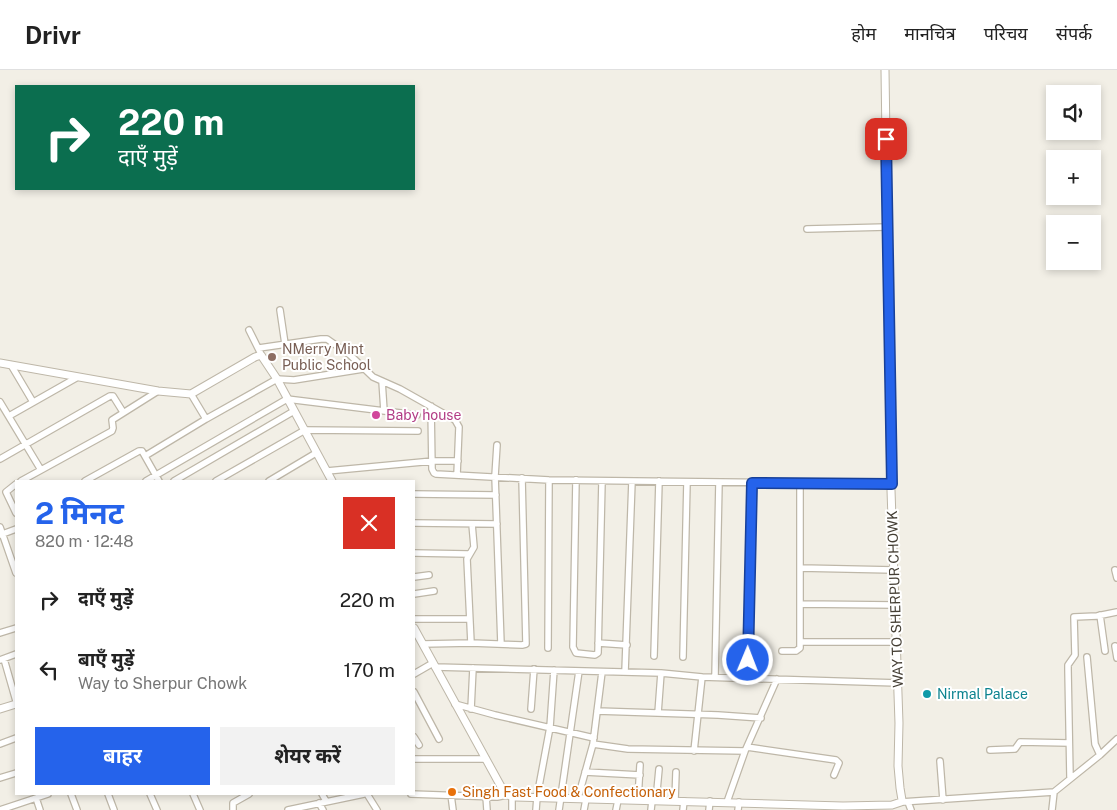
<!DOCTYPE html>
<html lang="hi">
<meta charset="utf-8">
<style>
:root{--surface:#fff;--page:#f2f2f2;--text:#222;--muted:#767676;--line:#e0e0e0;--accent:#2563eb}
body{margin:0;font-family:"Public Sans","Noto Sans Devanagari",sans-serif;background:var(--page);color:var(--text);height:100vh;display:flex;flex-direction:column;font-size:19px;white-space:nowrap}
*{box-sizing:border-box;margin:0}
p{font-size:16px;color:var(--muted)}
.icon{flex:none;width:28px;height:28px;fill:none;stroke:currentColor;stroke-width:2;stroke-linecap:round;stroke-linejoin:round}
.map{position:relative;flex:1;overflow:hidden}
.drawer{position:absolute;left:15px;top:410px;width:400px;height:315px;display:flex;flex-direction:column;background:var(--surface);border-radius:0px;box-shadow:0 2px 8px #0003}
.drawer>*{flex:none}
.banner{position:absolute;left:15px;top:15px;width:400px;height:105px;border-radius:0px;box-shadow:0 2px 8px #0003;background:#0b6e4f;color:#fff;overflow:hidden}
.buttons{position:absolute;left:1046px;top:15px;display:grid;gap:10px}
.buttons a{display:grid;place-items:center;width:55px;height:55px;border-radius:0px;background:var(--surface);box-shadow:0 2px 8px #0003;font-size:25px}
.pin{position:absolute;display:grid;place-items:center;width:42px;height:42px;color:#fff;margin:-21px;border-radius:10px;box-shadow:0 2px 8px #0006}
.me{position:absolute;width:55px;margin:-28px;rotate:1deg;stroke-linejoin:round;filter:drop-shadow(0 0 4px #0008)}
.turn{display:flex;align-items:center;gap:18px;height:105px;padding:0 20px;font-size:22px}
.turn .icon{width:65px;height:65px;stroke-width:2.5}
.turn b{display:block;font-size:35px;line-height:42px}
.round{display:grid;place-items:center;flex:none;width:52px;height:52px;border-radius:0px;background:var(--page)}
.overview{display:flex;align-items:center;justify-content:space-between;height:85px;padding:0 20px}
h1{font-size:30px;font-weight:700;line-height:38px;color:var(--accent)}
.action{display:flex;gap:10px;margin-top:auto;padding:10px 20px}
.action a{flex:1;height:58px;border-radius:0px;background:var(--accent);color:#fff;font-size:20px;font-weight:700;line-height:58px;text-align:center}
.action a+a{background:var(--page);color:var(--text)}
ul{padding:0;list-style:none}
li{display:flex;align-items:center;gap:15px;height:70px;padding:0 20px}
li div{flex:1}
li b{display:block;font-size:19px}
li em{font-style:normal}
header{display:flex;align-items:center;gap:30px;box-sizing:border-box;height:70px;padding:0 25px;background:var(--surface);border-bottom:1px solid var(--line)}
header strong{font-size:24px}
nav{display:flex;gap:28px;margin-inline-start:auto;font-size:18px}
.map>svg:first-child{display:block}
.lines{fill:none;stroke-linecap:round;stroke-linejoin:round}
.minor-casing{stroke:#beb7a8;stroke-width:8}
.tertiary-casing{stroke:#beb7a8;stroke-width:9}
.minor{stroke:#fff;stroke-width:5.5}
.tertiary{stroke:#fff;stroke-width:7}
.route-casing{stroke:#184099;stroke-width:12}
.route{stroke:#2563eb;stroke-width:9}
.education-dot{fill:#8d6e63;stroke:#fff;stroke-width:2}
.hotel-dot{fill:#d1479c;stroke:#fff;stroke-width:2}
.culture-dot{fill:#0f9aa8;stroke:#fff;stroke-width:2}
.food-dot{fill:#e8710a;stroke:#fff;stroke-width:2}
.labels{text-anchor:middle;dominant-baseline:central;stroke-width:4;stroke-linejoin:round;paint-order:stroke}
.education-label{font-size:14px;fill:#785e54;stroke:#fff;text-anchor:start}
.hotel-label{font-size:14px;fill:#b23c85;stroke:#fff;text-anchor:start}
.street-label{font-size:14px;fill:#453f35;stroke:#fff}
.culture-label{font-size:14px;fill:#0d838f;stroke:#fff;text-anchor:start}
.food-label{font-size:14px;fill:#c56008;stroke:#fff;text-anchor:start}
</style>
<header>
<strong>Drivr</strong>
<nav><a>होम</a><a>मानचित्र</a><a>परिचय</a><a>संपर्क</a></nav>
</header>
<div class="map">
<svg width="1117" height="740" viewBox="0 0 1117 740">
<rect width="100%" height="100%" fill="#f2efe6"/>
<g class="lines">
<defs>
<path id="minor" d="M807,159L887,157
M280,240L285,274
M249,260L260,282
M259,278L321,269H327L350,285L373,307L400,319L455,350L459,357L457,405
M11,295L33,332
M382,311L384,341
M191,324L206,349
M0,332L41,400
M431,336L432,399L434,403L436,404L549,410L892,414
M9,346L76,308
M497,375L495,406L501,574
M145,386L206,349L277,309L294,310L363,299
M0,389L110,326H113L123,342
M327,401L433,391H458
M576,410L573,577L576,583L595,585L598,583L602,411
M21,411L112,361L113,358L112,350L158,321
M85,411L139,381H142L159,411
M146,411L287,329L417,345
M174,411L294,341
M216,411L305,360L418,361
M269,411L316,383
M16,414L6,422L16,443
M414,424L496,425
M414,453L497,454
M0,457L16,503
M0,465L16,459
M414,483L468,484
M800,498L894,500
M1115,500L1117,508
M414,507L429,505
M414,524L434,521
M800,534L895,535
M1100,545L1105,581
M414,549H469
M0,563L16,558
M800,572H896
M471,573L467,489L474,477L472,454
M598,573L627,575
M423,574L471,573L522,575L526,574L522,408
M1115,576L1117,588
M548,578L549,410
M782,581H796L800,578V413
M654,586L659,411
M683,587L687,412
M1087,587L1095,674L1100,685
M4,589L16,631
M0,590L16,584
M435,597L661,603L702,607L898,613
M625,602L632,411
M414,604L433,593
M715,607L719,412
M747,608L752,413
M414,622L439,669
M455,634L495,645L594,668
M471,639L473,598
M531,639L534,599
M597,641L718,645L761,648
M658,643L661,603
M414,667L419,675
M0,674L16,668
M593,674L628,679L745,681
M747,677L836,690L839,693L834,705
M990,680L1015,679L1020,672L1069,673
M694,681L702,607
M414,689H486
M940,691L943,730
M585,702L640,705
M1070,707L1068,600V595L1075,585L1074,547L1097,546L1117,542
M0,708L16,703
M71,724L77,740
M108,724L114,740
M150,724L157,740
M193,724L200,740
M322,724L326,731
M367,724L377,740
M411,724L497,727L507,725
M451,725L453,740
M486,726L487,740
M36,728L40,740
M578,728L593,674L602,602
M638,730L640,695
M656,731L659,699
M675,731L676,702
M727,732L745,681L777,609
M901,732L1054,722L1100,685L1117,669
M908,732L911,740
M319,733L323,740
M0,740L48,724
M233,740V733L249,724
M288,740L364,724
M512,740V726
M536,740L537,727L550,657L554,600
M559,740L579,601
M584,740L586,729
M616,740L618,730
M651,740L652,731
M683,740L684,731
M709,740L710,731
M738,740L739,732
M1052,740L1054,722"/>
<path id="tertiary" d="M0,293L158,321L191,324L255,287L261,285L277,309L332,411
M414,558L504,722L507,725L515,727L843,736L892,735L901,732L902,730L900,718L898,696L899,653L891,420L885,0
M0,639L16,634"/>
</defs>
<use href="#minor" class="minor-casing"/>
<use href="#tertiary" class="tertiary-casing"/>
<use href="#minor" class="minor"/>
<use href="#tertiary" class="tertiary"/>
</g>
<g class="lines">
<defs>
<path id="route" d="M748,590L752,413L892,414L886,69"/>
</defs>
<use href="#route" class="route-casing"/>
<use href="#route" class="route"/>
</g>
<circle class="education-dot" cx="272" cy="287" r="5"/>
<circle class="hotel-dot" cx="376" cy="345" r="5"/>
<circle class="culture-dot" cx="927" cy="624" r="5"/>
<circle class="food-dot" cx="452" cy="722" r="5"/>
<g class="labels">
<g class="education-label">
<text x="282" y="279">NMerry Mint<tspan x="282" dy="16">Public School</tspan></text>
</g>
<g class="hotel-label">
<text x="386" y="345">Baby house</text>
</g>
<g class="street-label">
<text transform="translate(895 529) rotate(-92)">WAY TO SHERPUR CHOWK</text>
</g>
<g class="culture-label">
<text x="937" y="624">Nirmal Palace</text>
</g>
<g class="food-label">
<text x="462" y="722">Singh Fast Food &amp; Confectionary</text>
</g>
</g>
</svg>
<div class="buttons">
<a><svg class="icon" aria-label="sound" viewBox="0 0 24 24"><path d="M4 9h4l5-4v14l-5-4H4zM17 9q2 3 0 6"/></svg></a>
<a>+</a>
<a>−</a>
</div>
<div class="pin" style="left:886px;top:69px;background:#d93025"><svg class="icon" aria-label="arrive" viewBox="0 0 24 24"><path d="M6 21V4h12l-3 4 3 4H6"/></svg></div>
<svg class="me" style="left:748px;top:590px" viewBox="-20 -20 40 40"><circle r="17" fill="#2563eb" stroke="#fff" stroke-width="3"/><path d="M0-11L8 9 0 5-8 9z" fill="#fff"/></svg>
<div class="banner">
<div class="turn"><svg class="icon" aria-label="right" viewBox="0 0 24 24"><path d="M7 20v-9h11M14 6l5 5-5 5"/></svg><div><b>220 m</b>दाएँ मुड़ें</div></div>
</div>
<section class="drawer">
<div class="overview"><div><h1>2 मिनट</h1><p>820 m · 12:48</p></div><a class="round" style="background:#d93025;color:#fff"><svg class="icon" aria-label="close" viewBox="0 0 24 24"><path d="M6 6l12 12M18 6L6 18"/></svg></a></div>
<ul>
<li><svg class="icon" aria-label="right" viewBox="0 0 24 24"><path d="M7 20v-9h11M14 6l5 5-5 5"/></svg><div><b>दाएँ मुड़ें</b></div><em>220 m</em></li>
<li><svg class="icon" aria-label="left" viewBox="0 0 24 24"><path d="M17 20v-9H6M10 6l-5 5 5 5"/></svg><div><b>बाएँ मुड़ें</b><p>Way to Sherpur Chowk</p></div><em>170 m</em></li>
</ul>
<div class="action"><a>बाहर</a><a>शेयर करें</a></div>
</section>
</div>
